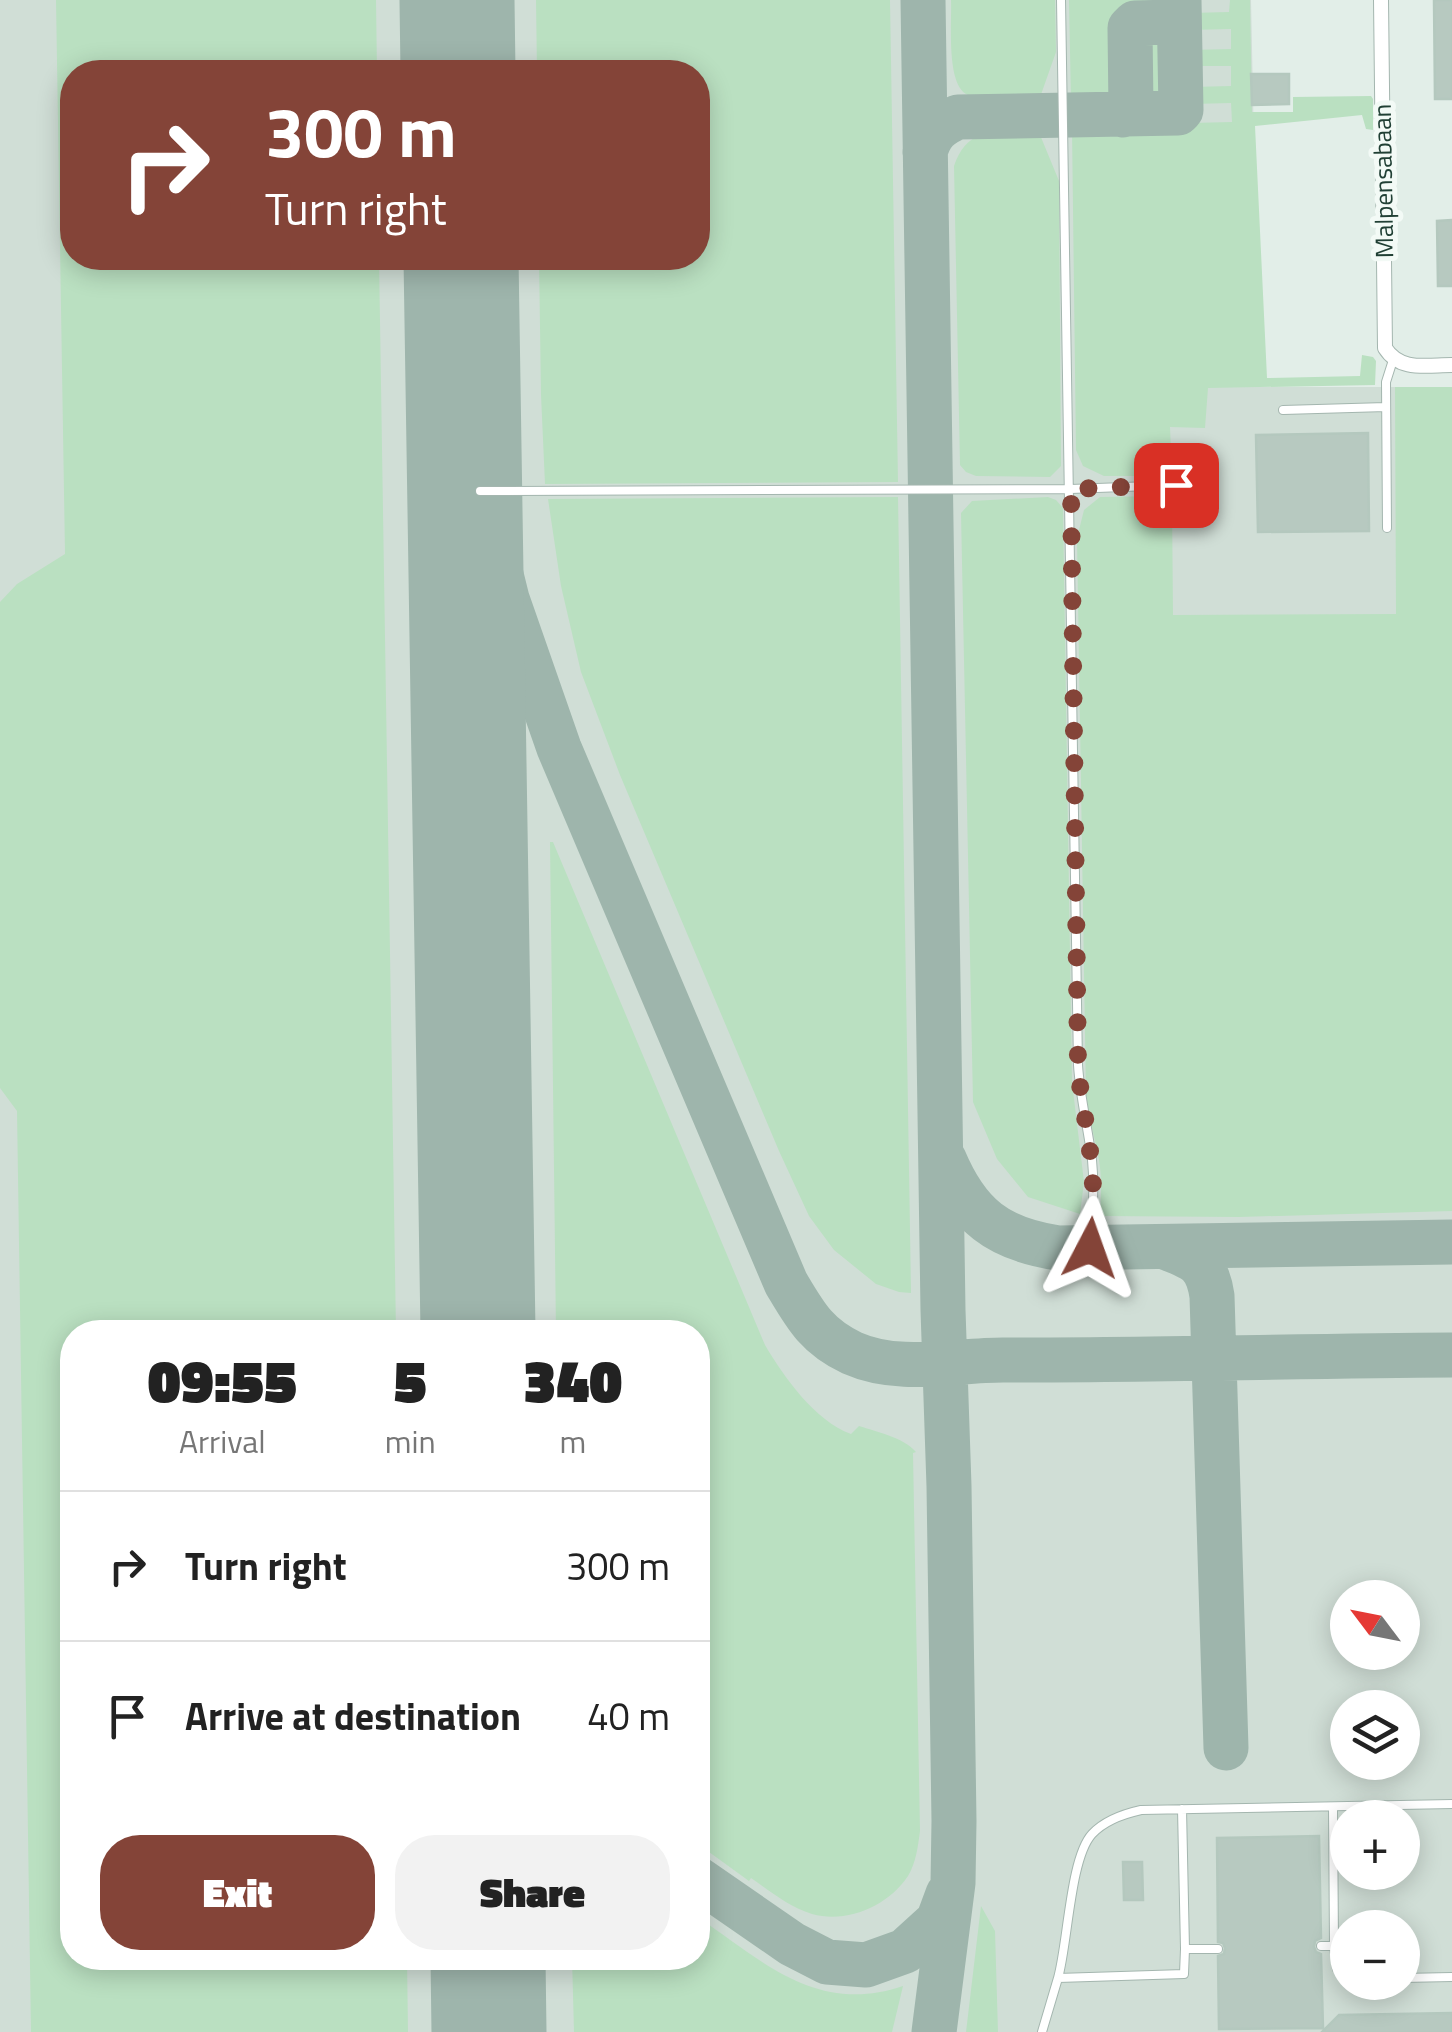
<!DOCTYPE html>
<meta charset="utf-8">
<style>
:root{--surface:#fff;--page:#f2f2f2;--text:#222;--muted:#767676;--line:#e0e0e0;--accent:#844438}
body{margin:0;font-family:"Titillium Web",sans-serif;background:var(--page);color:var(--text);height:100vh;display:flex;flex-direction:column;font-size:38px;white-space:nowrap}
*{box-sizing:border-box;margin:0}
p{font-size:32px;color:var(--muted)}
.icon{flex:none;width:55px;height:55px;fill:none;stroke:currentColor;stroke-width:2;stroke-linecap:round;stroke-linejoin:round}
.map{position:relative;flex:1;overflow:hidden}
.panel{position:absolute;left:60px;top:1320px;width:650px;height:650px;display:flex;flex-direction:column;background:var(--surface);border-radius:40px;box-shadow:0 5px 25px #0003}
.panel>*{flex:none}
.guide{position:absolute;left:60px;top:60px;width:650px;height:210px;border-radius:40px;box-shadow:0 5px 25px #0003;background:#844438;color:#fff;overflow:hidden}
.needle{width:65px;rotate:302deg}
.fabs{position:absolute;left:1330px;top:1580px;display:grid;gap:20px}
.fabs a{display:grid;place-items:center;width:90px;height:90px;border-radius:50%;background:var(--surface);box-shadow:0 5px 25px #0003;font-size:50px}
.pin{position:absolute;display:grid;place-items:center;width:85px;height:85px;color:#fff;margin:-42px;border-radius:20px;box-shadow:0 5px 15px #0006}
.me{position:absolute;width:110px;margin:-55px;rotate:4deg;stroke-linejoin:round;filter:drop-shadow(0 0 8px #0008)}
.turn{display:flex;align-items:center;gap:35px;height:210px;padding:0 40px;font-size:45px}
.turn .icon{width:130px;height:130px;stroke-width:2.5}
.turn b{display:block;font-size:70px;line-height:85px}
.eta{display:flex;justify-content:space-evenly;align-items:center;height:170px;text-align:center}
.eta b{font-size:60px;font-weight:800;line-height:70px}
.action{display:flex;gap:20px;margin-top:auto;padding:20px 40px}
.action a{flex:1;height:115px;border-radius:40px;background:var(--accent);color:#fff;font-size:40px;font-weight:800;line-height:115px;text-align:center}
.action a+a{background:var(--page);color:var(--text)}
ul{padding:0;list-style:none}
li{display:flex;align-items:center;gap:30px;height:150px;padding:0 40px;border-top:2px solid var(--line)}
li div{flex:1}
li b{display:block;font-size:38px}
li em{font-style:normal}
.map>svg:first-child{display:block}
.built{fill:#d0ded6;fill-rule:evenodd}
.green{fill:#bae0c1}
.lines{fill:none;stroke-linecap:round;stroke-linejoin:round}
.taxiway{stroke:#9eb5ac;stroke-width:45}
.runway{stroke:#9eb5ac;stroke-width:115}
.building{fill:#b7c9c0;stroke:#b4c8be;stroke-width:2.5}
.lane-casing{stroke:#a4b6af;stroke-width:10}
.street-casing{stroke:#a4b6af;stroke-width:16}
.lane{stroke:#fff;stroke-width:8}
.street{stroke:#fff;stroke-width:14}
.route{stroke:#844438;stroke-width:18;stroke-dasharray:0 32.4}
.labels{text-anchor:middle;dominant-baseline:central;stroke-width:10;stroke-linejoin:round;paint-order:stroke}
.street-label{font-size:25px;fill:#214035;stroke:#f3faf6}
</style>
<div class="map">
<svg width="1452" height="2032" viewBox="0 0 1452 2032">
<rect width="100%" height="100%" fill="#e2eee8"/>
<path class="built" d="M0,0H1251L1259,387H1452V2032H0ZM72,72H698V258H72ZM72,1332H698V1958H72ZM1348,1598H1402V1652H1348ZM1348,1708H1402V1762H1348ZM1348,1818H1402V1872H1348ZM1348,1928H1402V1982H1348Z"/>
<path class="green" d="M56,0H376L377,72H72V258H379L396,1332H72V1958H407L408,2032H31L17,1111L0,1088V602L17,584L65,554Z
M536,0H890L898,482L545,484L541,395L539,258H698V72H537Z
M951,0H1055L1056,52L1038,103C1016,102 985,107 966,94C946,82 952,22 951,0Z
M1069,0H1170V6L1165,11L1131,12L1123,21L1120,28L1122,93L1116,101L1071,102Z
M1230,0H1250L1252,112H1293V97L1371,96L1373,99V130L1366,129L1362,115L1255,126L1267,378L1360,376L1362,355L1373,357L1376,361L1375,385L1208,388L1205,428L1170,427L1172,476H1104L1083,466L1076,450L1072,129L1189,127L1190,123L1232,122L1231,103L1192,104L1191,87L1231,86V66H1190V50L1231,49V29L1190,30L1189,13L1229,12Z
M1151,31L1167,34L1170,37L1171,90L1170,95L1165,100H1148L1141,93L1140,37L1144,32Z
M1038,130L1059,181L1061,466L1050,477L976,476L966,472L960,465L954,166C968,124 1000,132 1038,130Z
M1395,387H1452V1211L1239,1217L1100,1216C1101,1197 1102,1178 1099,1160C1095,1138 1089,1118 1086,1096L1077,538L1084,510L1100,497L1167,496L1172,499L1173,615L1396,614Z
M898,497L911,1292V1293L899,1292L876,1284L834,1250L809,1216L779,1151L620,775L581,672L561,586L548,499Z
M1048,497L1056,500L1063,508L1072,1082L1084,1182L1080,1214L1028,1197L997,1159L973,1102L961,513L972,501Z
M550,842H553L765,1345C784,1377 815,1421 851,1434L859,1426C877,1432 903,1437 916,1452L913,1453L920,1831C918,1846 916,1863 908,1876C888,1906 847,1924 812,1914C789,1907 770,1891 751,1878L749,1881L698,1844V1332H556Z
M981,1906L995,1931L998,2032H966Z
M698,1917C763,1962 818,2015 903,1986L892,2032H574L572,1958H698Z"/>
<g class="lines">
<path class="taxiway" d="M923,0L943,1310L949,1486L954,1821L953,1883L934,2032
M1123,115L1127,114L1131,109L1130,28L1135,23L1173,22L1179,15
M925,152C931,132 939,125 958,117L1178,113L1181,110L1179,0
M463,377L469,445L507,599L559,748L786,1283C805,1315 816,1336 852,1353C899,1374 953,1360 1003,1360C1153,1360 1302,1356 1452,1355
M944,1159C968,1216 998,1239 1058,1248L1452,1242
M1165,1247C1195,1259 1207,1262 1212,1296L1226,1748
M698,1879L792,1944L827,1962L866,1965L905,1951L938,1921L948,1894"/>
<path class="runway" d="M457,0L458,72
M461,258L478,1332
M488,1958L489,2032"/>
</g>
<path class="building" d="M1434,0H1452V99H1435Z
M1251,74H1289V104L1252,105Z
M1452,220V286H1438L1437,221Z
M1368,433L1369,531L1258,532L1256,435Z
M1319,1836L1321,1938L1315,1941L1314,1947L1316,1952L1321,1954L1323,2028L1219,2029L1218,1956L1224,1954L1225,1948L1223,1943L1218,1942L1217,1838Z
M1123,1862H1142L1143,1900H1124Z
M1452,2013V2032H1322L1339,2015Z"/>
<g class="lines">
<defs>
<path id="lane" d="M1061,0L1078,1065C1080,1097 1088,1128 1092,1160C1095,1189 1092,1218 1090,1248
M1283,410L1386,407
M480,491L1071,489L1176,485
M1387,528L1386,382L1393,360
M1333,1807L1334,1946
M1182,1809L1185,1949
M1321,1946H1334L1337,1969L1348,1978
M1058,1978C1068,1943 1070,1858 1092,1834C1105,1820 1123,1814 1141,1810L1452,1804
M1402,1978L1452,1977
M1042,2032L1058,1978L1184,1974L1185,1949H1218"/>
<path id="street" d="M1381,0L1385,348C1400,372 1427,365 1452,365"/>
</defs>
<use href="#lane" class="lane-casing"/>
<use href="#street" class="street-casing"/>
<use href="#lane" class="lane"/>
<use href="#street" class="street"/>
</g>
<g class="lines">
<path class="route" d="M1090,1248C1092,1218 1095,1189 1091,1160C1088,1128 1080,1097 1078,1064L1071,489L1176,485"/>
</g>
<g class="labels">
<g class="street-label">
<text transform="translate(1383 181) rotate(-91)">Malpensabaan</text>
</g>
</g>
</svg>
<div class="fabs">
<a><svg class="needle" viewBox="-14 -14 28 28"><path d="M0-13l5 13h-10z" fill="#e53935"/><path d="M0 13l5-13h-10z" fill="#767676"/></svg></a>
<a><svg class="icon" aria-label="layers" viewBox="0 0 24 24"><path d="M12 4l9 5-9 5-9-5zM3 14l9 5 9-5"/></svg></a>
<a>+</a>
<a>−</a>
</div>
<div class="pin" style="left:1176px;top:485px;background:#d93025"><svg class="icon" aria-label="arrive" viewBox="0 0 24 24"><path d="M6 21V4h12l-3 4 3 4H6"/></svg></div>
<svg class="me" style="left:1090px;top:1248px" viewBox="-20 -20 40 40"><path d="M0-17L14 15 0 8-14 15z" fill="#844438" stroke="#fff" stroke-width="4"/></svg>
<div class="guide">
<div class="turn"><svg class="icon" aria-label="right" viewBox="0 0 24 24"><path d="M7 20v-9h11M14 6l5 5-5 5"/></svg><div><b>300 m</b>Turn right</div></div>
</div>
<section class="panel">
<div class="eta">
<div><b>09:55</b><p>Arrival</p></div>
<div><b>5</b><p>min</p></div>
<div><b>340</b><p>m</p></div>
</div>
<ul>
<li><svg class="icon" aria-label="right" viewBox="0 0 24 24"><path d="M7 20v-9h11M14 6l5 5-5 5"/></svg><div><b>Turn right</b></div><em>300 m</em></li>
<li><svg class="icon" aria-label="arrive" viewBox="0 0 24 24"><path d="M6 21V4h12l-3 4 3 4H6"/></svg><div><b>Arrive at destination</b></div><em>40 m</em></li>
</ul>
<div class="action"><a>Exit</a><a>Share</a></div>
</section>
</div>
